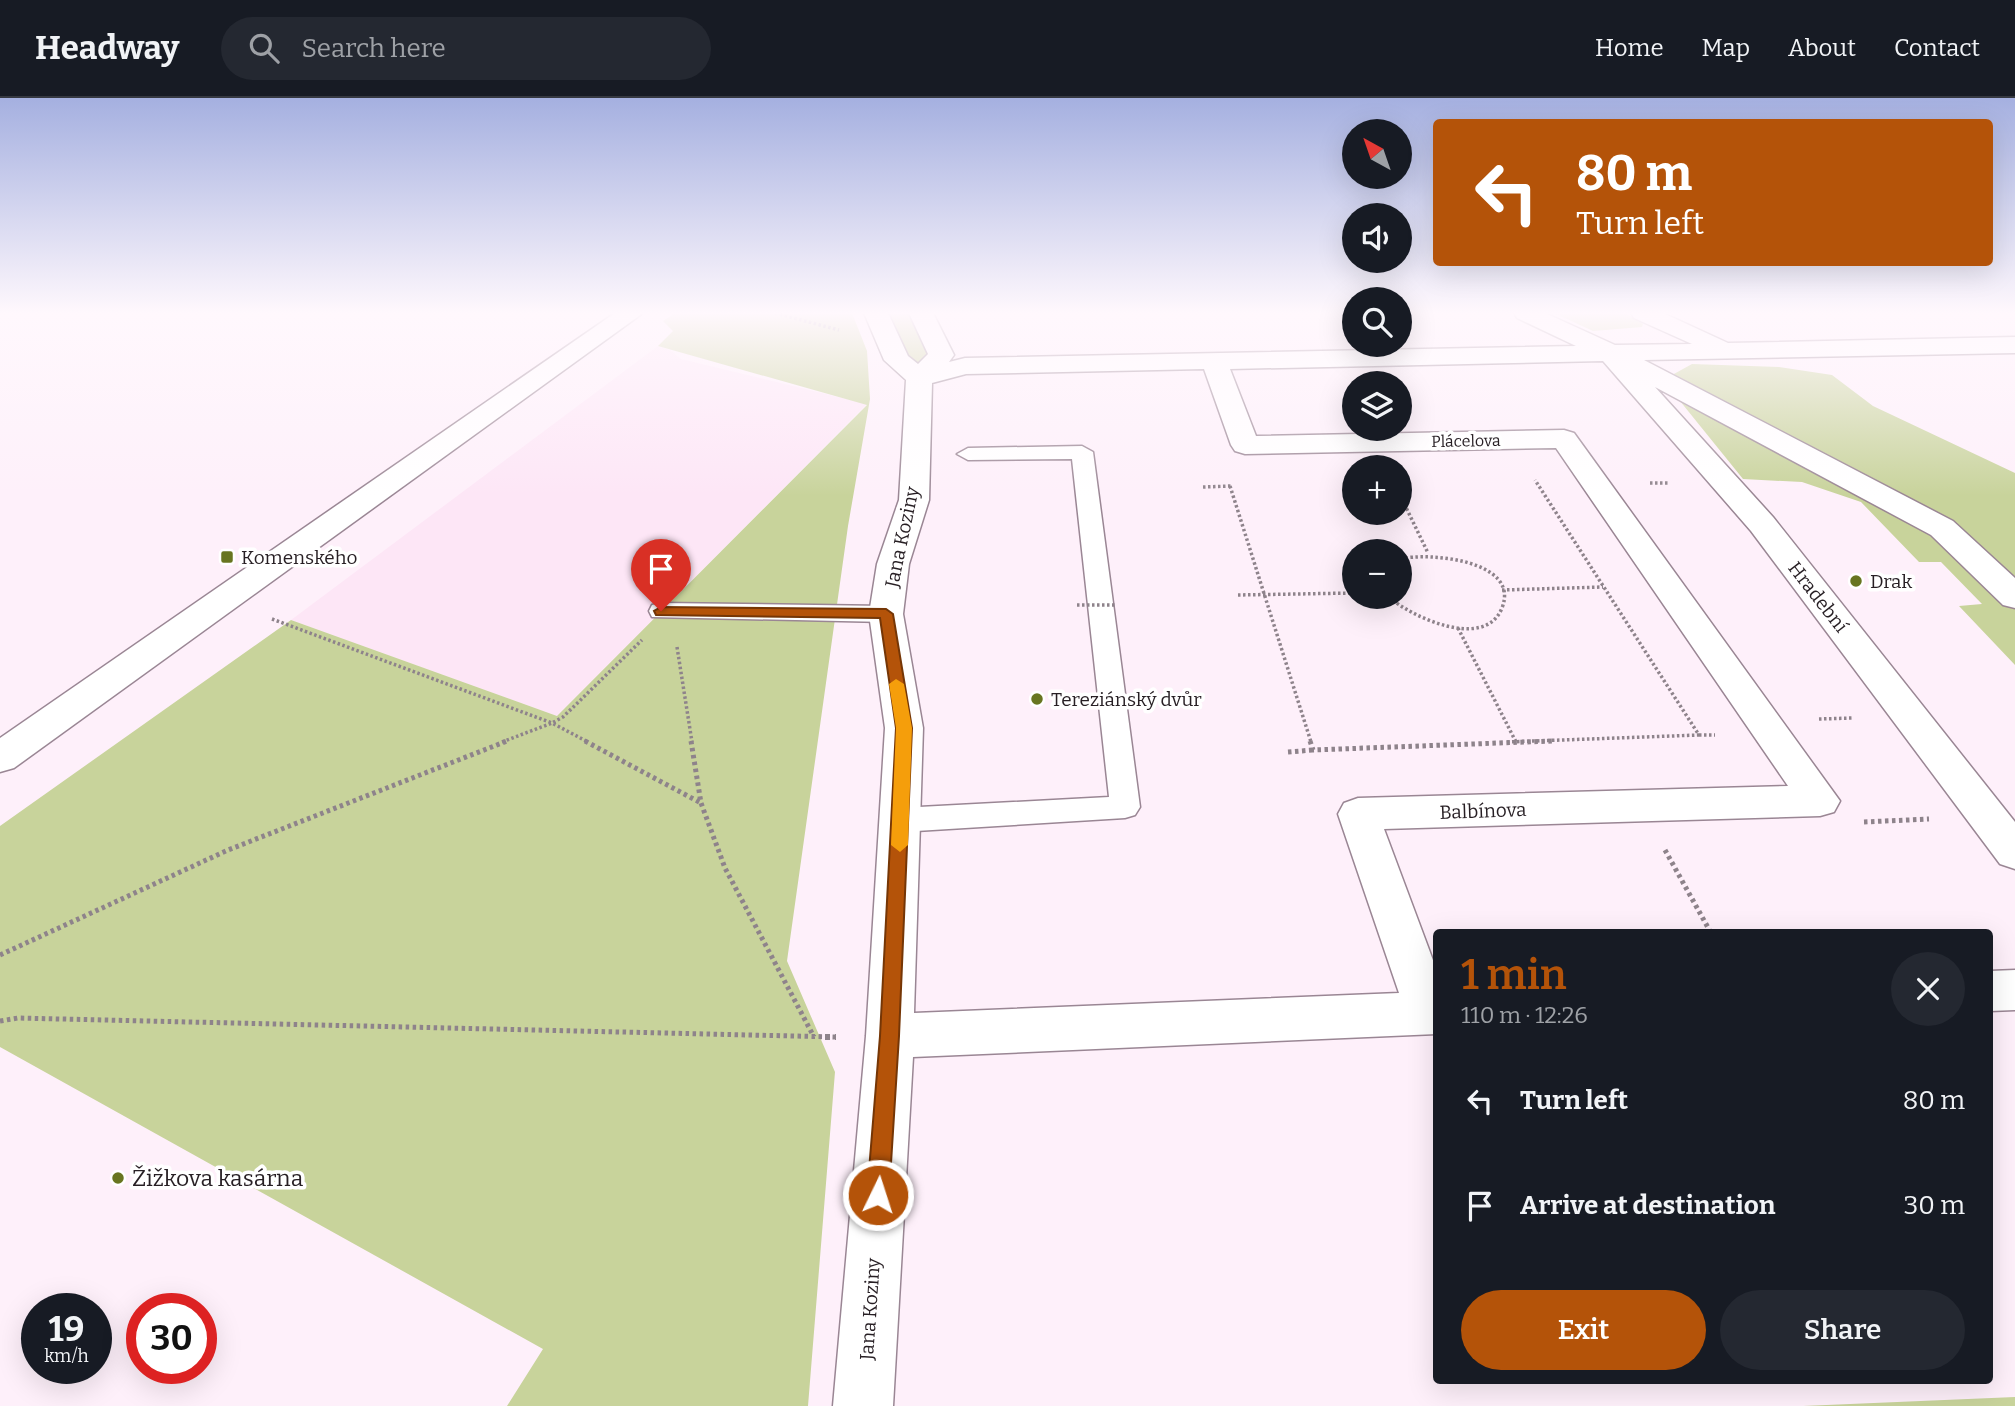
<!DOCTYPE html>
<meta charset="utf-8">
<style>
:root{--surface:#171b24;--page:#242831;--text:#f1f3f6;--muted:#9ea1a6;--line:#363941;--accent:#b45309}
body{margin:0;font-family:Bitter,serif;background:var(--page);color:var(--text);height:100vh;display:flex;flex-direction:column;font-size:26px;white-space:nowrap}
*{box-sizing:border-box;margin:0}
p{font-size:23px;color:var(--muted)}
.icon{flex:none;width:38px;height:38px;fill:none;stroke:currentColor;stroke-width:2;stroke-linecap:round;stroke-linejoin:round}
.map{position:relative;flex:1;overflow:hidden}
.side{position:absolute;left:1433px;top:831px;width:560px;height:455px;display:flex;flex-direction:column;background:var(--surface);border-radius:7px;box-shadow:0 7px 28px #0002}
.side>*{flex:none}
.banner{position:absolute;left:1433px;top:21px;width:560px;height:147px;border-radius:7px;box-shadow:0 7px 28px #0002;background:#b45309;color:#fff;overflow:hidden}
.needle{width:46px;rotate:320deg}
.fabs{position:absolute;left:1342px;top:21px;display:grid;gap:14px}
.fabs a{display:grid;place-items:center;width:70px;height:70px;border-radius:50%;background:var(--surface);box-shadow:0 7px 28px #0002;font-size:35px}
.speed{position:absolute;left:21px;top:1195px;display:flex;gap:14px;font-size:35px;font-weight:700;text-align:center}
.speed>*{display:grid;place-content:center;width:91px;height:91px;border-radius:50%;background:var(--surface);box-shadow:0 7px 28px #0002;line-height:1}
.speed small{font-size:18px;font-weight:400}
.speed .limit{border:10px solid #d22;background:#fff;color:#111}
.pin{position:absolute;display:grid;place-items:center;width:60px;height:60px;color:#fff;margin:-72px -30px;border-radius:50% 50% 50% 0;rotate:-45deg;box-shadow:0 0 7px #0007}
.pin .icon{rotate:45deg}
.me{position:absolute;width:77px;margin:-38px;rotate:4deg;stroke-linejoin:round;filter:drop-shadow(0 0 5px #0008)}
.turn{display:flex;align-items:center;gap:24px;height:147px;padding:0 28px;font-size:32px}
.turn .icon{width:91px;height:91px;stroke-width:2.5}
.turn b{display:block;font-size:49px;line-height:60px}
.round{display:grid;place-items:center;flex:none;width:74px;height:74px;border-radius:37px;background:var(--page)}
.overview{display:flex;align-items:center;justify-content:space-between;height:119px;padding:0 28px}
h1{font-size:42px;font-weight:600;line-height:52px;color:var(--accent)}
.button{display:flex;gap:14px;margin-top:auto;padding:14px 28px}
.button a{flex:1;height:80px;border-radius:42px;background:var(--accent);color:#fff;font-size:28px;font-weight:600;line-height:80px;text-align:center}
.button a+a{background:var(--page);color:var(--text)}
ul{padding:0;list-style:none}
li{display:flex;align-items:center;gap:21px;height:105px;padding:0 28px}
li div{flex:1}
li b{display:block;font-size:26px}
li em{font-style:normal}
header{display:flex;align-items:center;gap:42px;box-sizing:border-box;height:98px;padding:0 35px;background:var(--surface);border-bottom:2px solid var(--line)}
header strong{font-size:33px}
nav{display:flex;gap:38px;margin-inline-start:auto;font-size:24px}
.search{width:490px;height:63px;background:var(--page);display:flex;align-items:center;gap:18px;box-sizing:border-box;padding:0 24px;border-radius:38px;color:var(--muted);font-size:26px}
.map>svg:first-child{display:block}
.built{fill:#fde6f6}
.green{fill:#c8d39b}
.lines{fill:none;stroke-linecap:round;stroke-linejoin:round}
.lane-casing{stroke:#9a8694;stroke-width:3}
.street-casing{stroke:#9a8694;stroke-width:3}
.secondary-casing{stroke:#9a8694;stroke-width:3}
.path-far2{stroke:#8e838b;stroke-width:3.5;stroke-dasharray:2.5 2.5;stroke-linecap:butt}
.path-far1{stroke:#8e838b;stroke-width:5;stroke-dasharray:3.5 3.5;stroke-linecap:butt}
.path{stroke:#8e838b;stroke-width:6;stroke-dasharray:5 5;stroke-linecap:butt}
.lane{fill:#fff;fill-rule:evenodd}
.street{fill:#fff;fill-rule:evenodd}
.secondary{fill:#fff;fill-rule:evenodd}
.path-bridge{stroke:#8e838b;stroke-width:3.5;stroke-dasharray:2.5 2.5;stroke-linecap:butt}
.route{fill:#b45309;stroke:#753606;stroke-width:2}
.slow{fill:#f59e0b}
.poi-dot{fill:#687520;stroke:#fff;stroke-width:2.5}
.labels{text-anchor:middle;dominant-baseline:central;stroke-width:7;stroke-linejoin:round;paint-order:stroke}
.far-street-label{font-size:16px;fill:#271f24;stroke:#fff}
.street-label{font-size:19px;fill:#271f24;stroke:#fff}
.poi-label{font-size:19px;fill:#271f24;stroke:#fff;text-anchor:start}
.near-poi-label{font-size:23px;fill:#271f24;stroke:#fff;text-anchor:start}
</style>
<header>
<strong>Headway</strong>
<div class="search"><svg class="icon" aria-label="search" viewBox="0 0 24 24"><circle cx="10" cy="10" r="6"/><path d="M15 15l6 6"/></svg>Search here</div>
<nav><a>Home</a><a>Map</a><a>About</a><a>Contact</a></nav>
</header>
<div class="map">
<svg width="2015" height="1308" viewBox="0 0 2015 1308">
<rect width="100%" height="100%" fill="#fef0fa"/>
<path class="built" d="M658,248L670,252L681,261L867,306L557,618L291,522Z"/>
<path class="green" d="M675,215H852L867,253L870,301L848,428L787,863L835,974L808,1308H507L543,1251L0,949V728L291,522L557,618L867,307L658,248L673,233L663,223Z
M889,215H909L929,257L925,264L915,265L908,261Z
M1554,215H1625L1643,226L1642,229L1593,233Z
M1692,266L1779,269L1832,277L1873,308L2015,375V567L1959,508L1982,506L1941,464H1919L1861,404L1802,384L1743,381L1663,282Z
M2015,1299V1308H1803Z"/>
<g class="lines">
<defs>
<path id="lane" d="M1082,348L1093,354L1140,709L1135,717L1125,720L900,734L890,730L885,722L890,714L900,710L1109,699L1072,361L968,362L957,356L968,350Z
M661,505L886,508L895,510L898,516L895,522L886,524L652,519L649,513L652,507Z"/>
<path id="street" d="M864,215H888L908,258L918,266L928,256L909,215H933L954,257L949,264L965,260L1576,248L1517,220L1514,215H1545L1615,247L1692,246L1634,220L1631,215H1663L1728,245L2015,239V255L1644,262L1953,423L2015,480V510L2003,507L1931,437L1655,289L1773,419L2015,724V771L2000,766L1751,433L1603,263L1230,271L1256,338L1564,332L1574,335L1840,703L1834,714L1820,718L1384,731L1437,873V936L913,959L893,1308H833L866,938L885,630L869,516L877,466L899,402L906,282L884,262ZM1204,271L1231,347L1235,353L1245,356L1556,350L1788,688L1358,700L1344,705L1338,716L1399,895L914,915L923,630L903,516L909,466L929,402L932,285L966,276Z
M2015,872V912L1990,913V873Z"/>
<path id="secondary" d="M615,215H643L14,670L0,674V640Z"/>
</defs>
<use href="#lane" class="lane-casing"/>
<use href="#street" class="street-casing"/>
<use href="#secondary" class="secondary-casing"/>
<path class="path-far2" d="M775,215L839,232
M1650,385H1669
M1230,388L1311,644
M1203,389L1231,388
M1400,397L1428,455
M1502,492L1603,489
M1238,497L1354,495
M1389,499C1411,519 1485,553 1502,510C1521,462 1428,454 1400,461
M272,521L552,625L563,619L642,542
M1458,530L1516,644
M677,549L692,644
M1819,621L1853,620
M1699,637H1715
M502,644L552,625L588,644
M1507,644L1699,637L1535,382"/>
<path class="path-far1" d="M585,643L701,705
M691,643L701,705L725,770L814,939
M1310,643L1313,652L1552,643
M1288,654L1313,652
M1864,724L1929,721
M1665,752L1711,835
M0,857L228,752L507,643
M0,923L18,920L836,939"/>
<path class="path" d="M825,939H836"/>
<use href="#lane" class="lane"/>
<use href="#street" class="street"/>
<use href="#secondary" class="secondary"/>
<path class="path-bridge" d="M1077,507H1116"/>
</g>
<linearGradient id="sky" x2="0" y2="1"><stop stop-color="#a5b0e0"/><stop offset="0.54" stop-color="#fff8fd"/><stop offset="1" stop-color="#fff8fd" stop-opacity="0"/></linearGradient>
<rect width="2015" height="398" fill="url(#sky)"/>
<path class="route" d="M661,509L886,511L893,516L912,630L899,938L889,1097L886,1104L878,1108L871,1104L867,1097L880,938L896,630L880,520L656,517L654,513Z"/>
<path class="slow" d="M896,581L904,586L912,630L908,747L900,754L891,747L896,630L889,586Z"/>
<g class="poi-dot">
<rect x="220" y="452" width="14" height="14" rx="3.5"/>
<circle cx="1856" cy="483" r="7"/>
<circle cx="1037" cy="601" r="7"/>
<circle cx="118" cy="1080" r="7"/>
</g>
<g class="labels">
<g class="far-street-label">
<text transform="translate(1466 343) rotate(-1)">Plácelova</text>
</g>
<g class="street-label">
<text transform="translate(902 439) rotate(-78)">Jana Koziny</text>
<text transform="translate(1818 499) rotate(52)">Hradební</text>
<text transform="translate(1483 713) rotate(-2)">Balbínova</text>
<text transform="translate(870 1211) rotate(-86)">Jana Koziny</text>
</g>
<g class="poi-label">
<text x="241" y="459">Komenského</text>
<text x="1870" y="483">Drak</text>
<text x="1051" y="601">Tereziánský dvůr</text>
</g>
<g class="near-poi-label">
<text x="132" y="1080">Žižkova kasárna</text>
</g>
</g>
</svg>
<div class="fabs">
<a><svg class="needle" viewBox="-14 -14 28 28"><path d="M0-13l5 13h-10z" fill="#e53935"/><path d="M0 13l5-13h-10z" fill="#9ea1a6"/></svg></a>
<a><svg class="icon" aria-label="sound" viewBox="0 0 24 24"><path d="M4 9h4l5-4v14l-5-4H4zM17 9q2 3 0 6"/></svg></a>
<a><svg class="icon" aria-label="search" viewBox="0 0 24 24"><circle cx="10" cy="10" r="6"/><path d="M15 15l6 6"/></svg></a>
<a><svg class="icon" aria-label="layers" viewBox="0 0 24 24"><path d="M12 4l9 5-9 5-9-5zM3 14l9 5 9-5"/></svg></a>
<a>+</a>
<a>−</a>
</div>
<div class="speed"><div>19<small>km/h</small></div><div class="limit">30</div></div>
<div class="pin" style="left:661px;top:513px;background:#d93025"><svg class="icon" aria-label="arrive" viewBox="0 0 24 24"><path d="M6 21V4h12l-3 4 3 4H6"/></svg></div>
<svg class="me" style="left:878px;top:1097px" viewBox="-20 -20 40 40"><circle r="17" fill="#b45309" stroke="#fff" stroke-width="3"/><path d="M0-11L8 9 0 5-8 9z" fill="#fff"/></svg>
<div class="banner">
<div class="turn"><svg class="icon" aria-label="left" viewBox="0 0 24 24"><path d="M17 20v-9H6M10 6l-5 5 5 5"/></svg><div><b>80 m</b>Turn left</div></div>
</div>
<section class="side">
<div class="overview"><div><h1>1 min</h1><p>110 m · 12:26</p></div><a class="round"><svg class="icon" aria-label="close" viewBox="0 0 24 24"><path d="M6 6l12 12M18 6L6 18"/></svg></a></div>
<ul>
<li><svg class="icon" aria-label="left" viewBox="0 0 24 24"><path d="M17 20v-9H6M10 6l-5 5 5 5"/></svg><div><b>Turn left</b></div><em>80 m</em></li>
<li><svg class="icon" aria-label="arrive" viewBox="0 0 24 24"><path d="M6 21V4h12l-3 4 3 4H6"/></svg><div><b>Arrive at destination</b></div><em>30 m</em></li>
</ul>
<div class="button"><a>Exit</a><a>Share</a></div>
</section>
</div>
